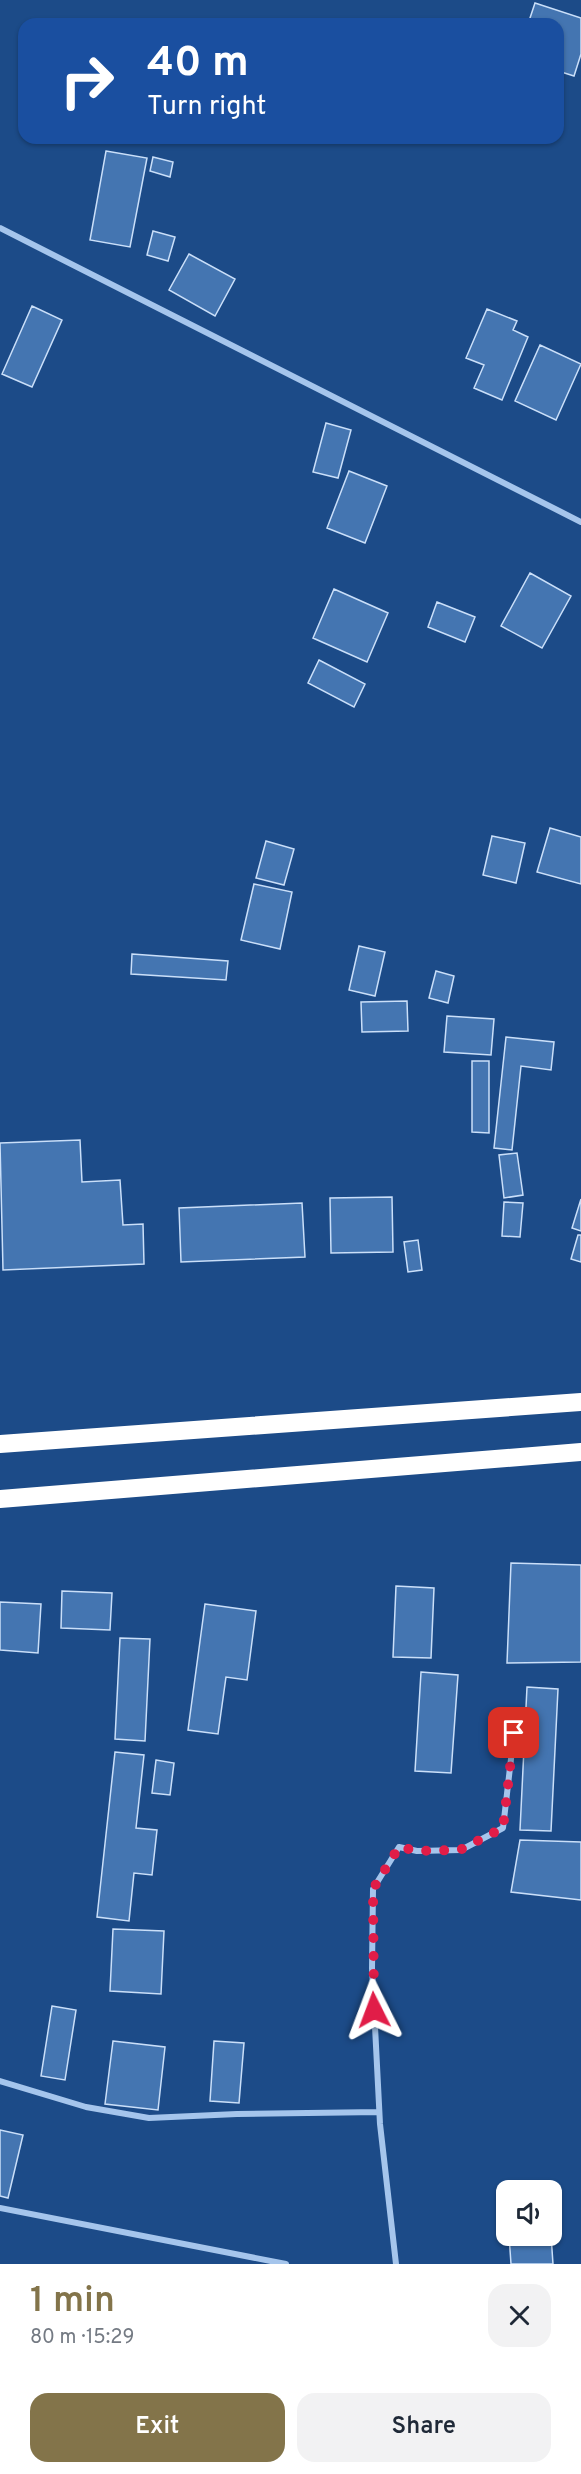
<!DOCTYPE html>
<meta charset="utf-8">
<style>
:root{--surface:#fff;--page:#f2f2f3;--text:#1f2937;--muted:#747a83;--accent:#83744a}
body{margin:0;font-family:Overpass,sans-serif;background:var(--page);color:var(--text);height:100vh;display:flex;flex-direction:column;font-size:22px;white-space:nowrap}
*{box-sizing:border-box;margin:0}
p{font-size:20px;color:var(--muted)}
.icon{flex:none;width:33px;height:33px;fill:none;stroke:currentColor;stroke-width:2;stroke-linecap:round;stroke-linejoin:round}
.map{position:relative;height:2264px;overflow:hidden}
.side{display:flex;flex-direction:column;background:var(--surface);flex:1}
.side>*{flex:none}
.guide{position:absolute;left:18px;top:18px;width:546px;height:126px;border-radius:18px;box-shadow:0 2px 4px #0004;background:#1a4fa0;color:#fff;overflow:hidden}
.tools{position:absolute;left:496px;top:2180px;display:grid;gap:12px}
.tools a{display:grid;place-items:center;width:66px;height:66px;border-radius:12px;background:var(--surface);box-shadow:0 2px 4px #0004;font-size:30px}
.pin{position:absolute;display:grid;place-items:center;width:51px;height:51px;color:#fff;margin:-26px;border-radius:12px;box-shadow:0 3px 9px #0006}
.me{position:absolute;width:66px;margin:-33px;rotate:357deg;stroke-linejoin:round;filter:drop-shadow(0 0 4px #0008)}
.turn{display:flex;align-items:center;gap:21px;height:126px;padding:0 30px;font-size:27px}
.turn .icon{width:78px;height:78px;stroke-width:2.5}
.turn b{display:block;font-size:42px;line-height:51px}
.round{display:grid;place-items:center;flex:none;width:63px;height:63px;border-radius:18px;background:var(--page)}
.headline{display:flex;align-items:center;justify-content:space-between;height:102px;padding:0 30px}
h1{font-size:36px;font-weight:600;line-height:45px;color:var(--accent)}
.action{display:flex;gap:12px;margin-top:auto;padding:12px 30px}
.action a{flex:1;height:69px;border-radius:18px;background:var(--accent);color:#fff;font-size:24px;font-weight:600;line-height:69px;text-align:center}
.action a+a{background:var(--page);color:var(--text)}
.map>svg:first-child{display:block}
.building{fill:#4475b1;stroke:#cadff9;stroke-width:1.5}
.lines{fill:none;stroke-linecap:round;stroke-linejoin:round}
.street{stroke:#a5c5ec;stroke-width:6}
.highway{stroke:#fff;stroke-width:18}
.route{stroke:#e11d48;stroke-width:10;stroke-dasharray:0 18}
</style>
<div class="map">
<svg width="581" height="2264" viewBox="0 0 581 2264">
<rect width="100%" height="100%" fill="#1c4b88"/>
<path class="building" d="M535,3L581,18V54L574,76L558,71V24H528Z
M106,151L147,158L130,247L90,240Z
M153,157L173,162L170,177L150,171Z
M153,231L175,237L168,261L147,255Z
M189,254L235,279L215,316L169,290Z
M32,306L62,320L32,387L2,374Z
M487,309L517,321L513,330L528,337L502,400L474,388L484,365L466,358Z
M540,345L581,364L556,420L515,401Z
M326,423L351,430L338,478L313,472Z
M349,471L387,486L365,543L327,528Z
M530,573L571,596L542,648L501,626Z
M334,589L388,613L367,662L313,638Z
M437,602L475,617L465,642L428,627Z
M319,660L365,684L354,707L308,683Z
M550,828L581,837V884L537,872Z
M492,836L525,843L516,883L483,875Z
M266,841L294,849L284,885L256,878Z
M254,884L292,892L280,949L241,940Z
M359,946L385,952L375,996L349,990Z
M132,954L228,961L226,980L131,974Z
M436,971L454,976L448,1003L429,998Z
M407,1001L408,1031L362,1032L361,1002Z
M447,1016L494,1019L491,1055L444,1052Z
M506,1037L554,1042L551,1070L521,1066L512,1150L494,1148Z
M472,1061H489V1133L472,1132Z
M80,1140L82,1182L120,1180L123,1225L143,1224L144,1264L3,1270L0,1143Z
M517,1153L523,1195L504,1198L499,1155Z
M392,1197L393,1252L331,1253L330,1198Z
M581,1199V1231L572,1228Z
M504,1202L523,1203L520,1237L502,1236Z
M302,1203L305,1257L181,1262L179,1208Z
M578,1235H581V1262L571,1259Z
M418,1240L422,1270L408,1272L404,1242Z
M511,1563L581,1565V1662L507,1663Z
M396,1586L434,1588L431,1658L393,1657Z
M62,1591L112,1593L110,1630L61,1628Z
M0,1602L41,1604L38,1653L0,1650Z
M205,1604L256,1611L247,1680L226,1677L218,1734L188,1730Z
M120,1638L150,1639L145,1741L115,1739Z
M421,1672L458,1675L451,1773L415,1771Z
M527,1687L558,1689L551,1831L520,1830Z
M115,1752L144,1755L136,1828L157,1830L152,1875L134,1873L129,1921L97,1917Z
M156,1760L174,1763L170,1795L152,1793Z
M520,1840L581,1842V1900L511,1892Z
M113,1929L164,1931L161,1994L110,1991Z
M52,2006L76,2010L65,2080L41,2076Z
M113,2041L165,2047L158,2110L105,2104Z
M214,2041L244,2043L239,2103L210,2101Z
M0,2130L23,2135L8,2198L0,2196Z
M509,2235H551L553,2264H511Z"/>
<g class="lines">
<path class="street" d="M0,228L581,522
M0,2081L86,2107L149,2118L237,2114L379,2112
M0,2208L286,2264
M396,2264L380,2124L372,1968L373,1889L399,1847L417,1851L461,1850L503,1828L514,1733"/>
<path class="highway" d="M0,1444L581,1402
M0,1499L581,1452"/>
</g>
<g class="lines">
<path class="route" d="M374,2010L373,1889L399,1847L417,1851L460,1850L503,1828L514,1733"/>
</g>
</svg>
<div class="tools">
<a><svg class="icon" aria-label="sound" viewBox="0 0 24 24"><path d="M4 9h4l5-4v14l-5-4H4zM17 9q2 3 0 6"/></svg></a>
</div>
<div class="pin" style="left:514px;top:1733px;background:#d93025"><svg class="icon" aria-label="arrive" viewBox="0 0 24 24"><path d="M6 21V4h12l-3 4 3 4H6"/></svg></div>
<svg class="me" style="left:374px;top:2010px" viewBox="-20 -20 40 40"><path d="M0-17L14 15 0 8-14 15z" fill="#e11d48" stroke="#fff" stroke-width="4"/></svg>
<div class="guide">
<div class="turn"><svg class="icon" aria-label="right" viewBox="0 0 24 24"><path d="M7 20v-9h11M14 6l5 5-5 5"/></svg><div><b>40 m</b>Turn right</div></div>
</div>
</div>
<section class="side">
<div class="headline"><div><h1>1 min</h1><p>80 m · 15:29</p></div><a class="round"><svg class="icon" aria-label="close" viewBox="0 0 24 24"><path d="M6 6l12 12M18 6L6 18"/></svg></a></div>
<div class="action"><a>Exit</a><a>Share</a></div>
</section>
